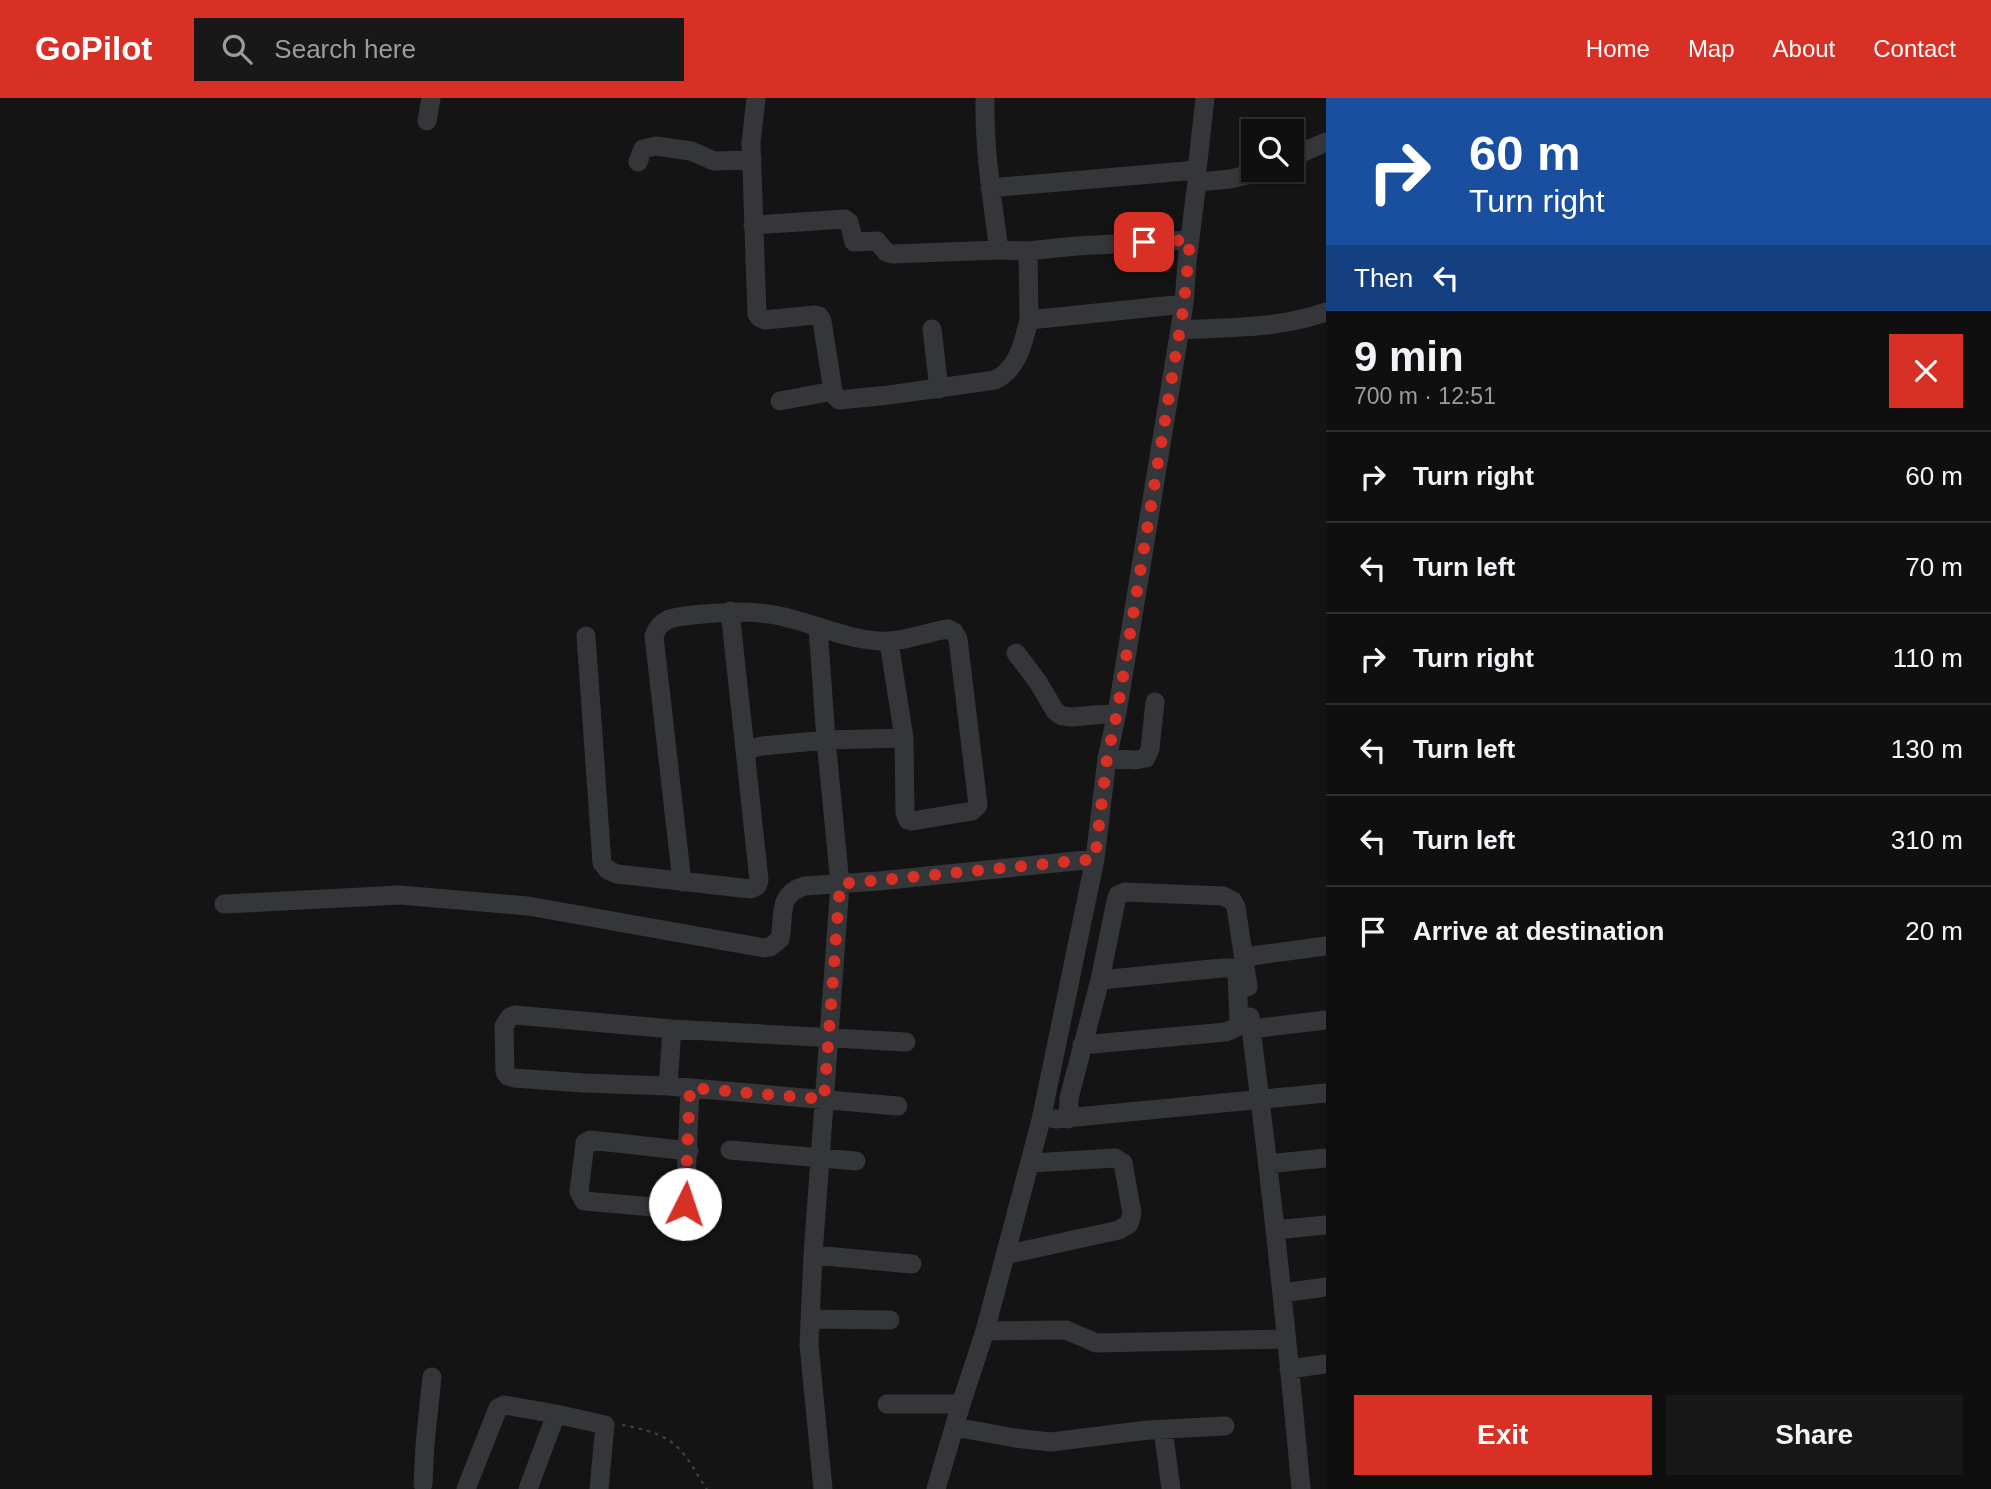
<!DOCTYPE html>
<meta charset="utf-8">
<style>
:root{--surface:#0f0f10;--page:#181819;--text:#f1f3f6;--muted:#9b9c9f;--line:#2f2f30;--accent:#d93025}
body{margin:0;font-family:Helvetica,sans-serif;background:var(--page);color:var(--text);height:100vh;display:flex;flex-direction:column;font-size:26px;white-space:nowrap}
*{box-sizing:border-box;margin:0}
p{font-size:23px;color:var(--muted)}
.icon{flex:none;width:38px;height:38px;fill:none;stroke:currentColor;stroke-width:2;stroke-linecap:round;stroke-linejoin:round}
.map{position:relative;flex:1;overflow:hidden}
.details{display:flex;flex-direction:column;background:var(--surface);width:665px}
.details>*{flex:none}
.hud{background:#1a4fa0;color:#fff;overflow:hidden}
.buttons{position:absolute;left:1241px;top:21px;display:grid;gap:14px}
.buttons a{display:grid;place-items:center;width:63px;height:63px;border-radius:0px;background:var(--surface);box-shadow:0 2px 5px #0004,0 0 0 2px var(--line);font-size:35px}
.pin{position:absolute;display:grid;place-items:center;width:60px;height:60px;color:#fff;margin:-30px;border-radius:14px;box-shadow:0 4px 10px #0006}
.me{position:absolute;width:77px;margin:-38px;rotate:4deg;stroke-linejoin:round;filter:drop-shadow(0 0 5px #0008)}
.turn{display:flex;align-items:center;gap:24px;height:147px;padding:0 28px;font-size:32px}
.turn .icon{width:91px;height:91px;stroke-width:2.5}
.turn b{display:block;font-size:49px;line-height:60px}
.then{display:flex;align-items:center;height:66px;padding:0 28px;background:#0003;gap:14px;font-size:26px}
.round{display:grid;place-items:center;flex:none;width:74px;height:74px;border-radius:0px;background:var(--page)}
.overview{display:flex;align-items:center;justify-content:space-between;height:119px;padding:0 28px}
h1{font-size:42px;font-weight:700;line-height:52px}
.action{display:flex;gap:14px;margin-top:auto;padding:14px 28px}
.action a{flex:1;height:80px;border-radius:0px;background:var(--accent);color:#fff;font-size:28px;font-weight:700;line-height:80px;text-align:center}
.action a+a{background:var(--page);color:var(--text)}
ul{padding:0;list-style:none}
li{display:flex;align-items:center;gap:21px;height:91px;padding:0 28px;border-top:2px solid var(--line)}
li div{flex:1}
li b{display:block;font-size:26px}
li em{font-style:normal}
header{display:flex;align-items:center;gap:42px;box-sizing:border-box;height:98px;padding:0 35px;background:var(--accent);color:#fff}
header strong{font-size:33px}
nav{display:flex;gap:38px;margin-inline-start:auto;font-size:24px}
.search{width:490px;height:63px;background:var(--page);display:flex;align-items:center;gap:18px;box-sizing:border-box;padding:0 24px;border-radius:0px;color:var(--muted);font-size:26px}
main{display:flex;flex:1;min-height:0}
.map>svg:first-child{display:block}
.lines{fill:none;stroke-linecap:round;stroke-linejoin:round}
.path{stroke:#3b3d41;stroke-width:2.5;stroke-dasharray:3.5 5;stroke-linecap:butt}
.minor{stroke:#35363a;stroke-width:19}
.route{stroke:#d93025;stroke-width:12;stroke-dasharray:0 21.6}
</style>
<header>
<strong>GoPilot</strong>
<div class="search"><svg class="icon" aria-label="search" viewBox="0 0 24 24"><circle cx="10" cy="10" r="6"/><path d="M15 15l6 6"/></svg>Search here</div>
<nav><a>Home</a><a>Map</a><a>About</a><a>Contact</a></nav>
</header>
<main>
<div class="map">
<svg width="1326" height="1391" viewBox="0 0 1326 1391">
<rect width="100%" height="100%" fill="#141415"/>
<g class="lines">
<path class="path" d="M622,1327C644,1331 667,1336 682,1354C692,1365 698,1379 707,1391"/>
<path class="minor" d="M756,0L751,45L757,216L760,220L765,222L815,217L819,218L822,223L833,293L834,297L839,302L889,297L995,282C1018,271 1023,245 1029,222
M985,0C984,51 992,101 999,152
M427,23L431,0
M1292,59L1326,44
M638,64L643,51L656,48L691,53L714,63L752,62
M1197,84L1231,81L1265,72
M990,90L1197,72
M753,127L845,121L849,124L854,144L877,143L886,154L892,156L999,152L1028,153L1076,148L1190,142
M1028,153L1029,222L1184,206
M932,231L939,291
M1180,232C1229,229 1279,231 1326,214
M780,303L833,293
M730,513L745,652
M818,529L826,642L840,786L813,1157L809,1247L823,1391
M586,538L602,765L608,772L617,776L751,791L757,788L759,782L745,652L762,648L826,642L904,640
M1016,555L1038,584L1055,613L1062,618L1072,619L1117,615
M1107,660L1135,662L1146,660L1150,651L1155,604
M682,784L654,538C660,519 676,519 693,517C722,514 751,512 780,518C813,525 845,541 879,543C902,545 926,534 948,531L954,534L958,541L978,707L972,713L912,723L908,722L905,715L904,640L889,544
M224,806L400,797L528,808L764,850L770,849L780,841C785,817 776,798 804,788L879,783L1095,761
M1244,859L1326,848
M1100,882L1116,803L1118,797L1125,794L1223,798L1233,803L1236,809L1248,889
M1250,919L1251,931L1326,922
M1251,931C1271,1084 1287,1237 1301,1391
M668,988L672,931
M898,1008L668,988L584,985L514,980L508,978L505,974L504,928L510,919L515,917L672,931L906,944
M1055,1021L1326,995
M1068,1021L1069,1000L1100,882L1222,870H1231L1237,875L1239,924L1235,930L1226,934L1082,947
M730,1052L856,1063
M689,1053L590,1042L585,1045L579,1094L584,1103L677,1111L685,1106L690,990
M1268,1066L1326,1060
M1275,1132L1326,1127
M813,1157L912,1166
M1005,1157L1119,1132L1129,1126L1132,1115L1123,1065L1115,1060L1031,1065
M1283,1195L1326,1189
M810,1221L890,1222
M985,1233L1066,1232L1096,1245L1287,1241
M1289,1271L1326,1266
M887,1306H961
M955,1329L1015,1340L1051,1344L1148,1332L1225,1328
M1163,1332L1171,1391
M423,1386L425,1346L432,1279
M466,1391L498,1310L504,1307L556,1316L605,1327L599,1391
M528,1391L556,1316
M936,1391L961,1306L985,1233L1041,1022L1095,761L1107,660L1117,615L1184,206L1187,164L1197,84V72L1205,0"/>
</g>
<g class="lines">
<path class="route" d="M685,1106L690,990L824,1001L840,786L1095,761L1107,660L1117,615L1184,206L1190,142L1144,144"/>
</g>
</svg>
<div class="buttons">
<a><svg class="icon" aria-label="search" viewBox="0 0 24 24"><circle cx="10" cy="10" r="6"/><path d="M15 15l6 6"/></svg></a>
</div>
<div class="pin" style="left:1144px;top:144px;background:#d93025"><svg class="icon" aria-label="arrive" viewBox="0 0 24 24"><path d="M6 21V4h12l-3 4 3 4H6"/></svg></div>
<svg class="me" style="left:685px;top:1106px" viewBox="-20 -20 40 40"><circle r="19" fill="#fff"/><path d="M0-13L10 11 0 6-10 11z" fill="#d93025"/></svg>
</div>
<section class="details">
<div class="hud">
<div class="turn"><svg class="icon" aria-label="right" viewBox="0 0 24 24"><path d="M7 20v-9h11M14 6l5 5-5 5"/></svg><div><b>60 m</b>Turn right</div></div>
<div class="then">Then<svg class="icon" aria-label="left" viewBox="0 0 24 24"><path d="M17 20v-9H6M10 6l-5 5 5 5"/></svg></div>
</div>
<div class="overview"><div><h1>9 min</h1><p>700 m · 12:51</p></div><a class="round" style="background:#d93025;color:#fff"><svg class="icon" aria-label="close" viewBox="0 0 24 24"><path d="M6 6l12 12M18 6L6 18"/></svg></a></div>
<ul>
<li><svg class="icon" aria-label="right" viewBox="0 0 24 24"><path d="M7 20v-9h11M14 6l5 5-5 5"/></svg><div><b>Turn right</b></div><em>60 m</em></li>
<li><svg class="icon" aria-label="left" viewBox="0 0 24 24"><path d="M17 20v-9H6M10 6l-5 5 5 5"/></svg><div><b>Turn left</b></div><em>70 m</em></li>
<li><svg class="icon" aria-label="right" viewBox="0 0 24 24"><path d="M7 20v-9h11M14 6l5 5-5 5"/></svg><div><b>Turn right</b></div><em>110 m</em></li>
<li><svg class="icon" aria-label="left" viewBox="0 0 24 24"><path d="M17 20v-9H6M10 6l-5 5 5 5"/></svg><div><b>Turn left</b></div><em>130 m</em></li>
<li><svg class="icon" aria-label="left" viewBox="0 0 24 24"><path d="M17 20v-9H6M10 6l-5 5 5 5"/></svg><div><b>Turn left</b></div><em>310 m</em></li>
<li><svg class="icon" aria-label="arrive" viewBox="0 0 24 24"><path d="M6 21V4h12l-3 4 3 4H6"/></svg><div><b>Arrive at destination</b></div><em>20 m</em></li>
</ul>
<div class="action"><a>Exit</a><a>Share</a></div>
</section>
</main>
